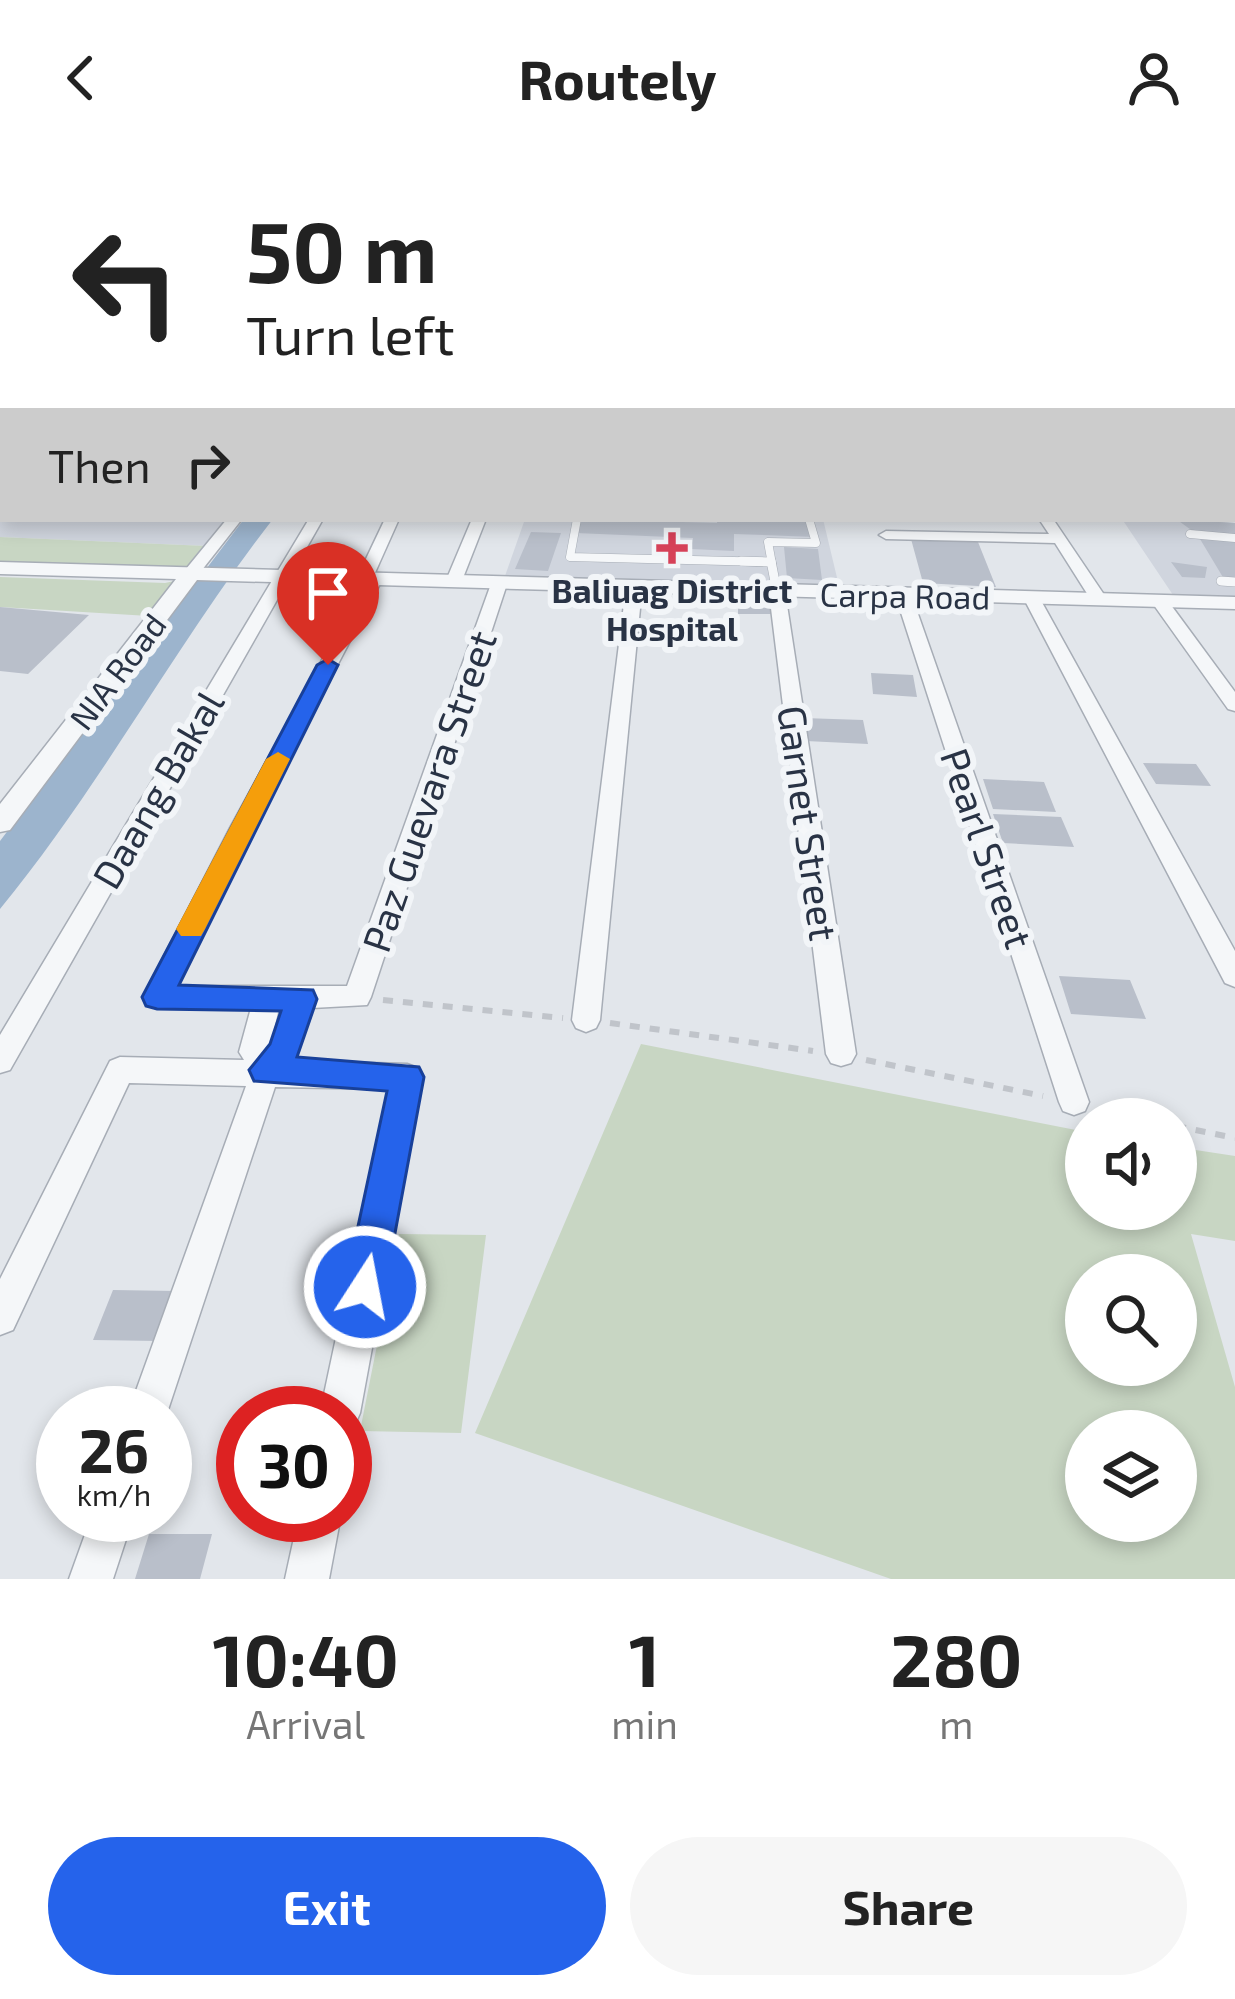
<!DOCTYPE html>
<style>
:root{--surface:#fff;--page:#f6f6f6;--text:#222;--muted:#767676;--accent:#2563eb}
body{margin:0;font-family:"Exo 2",sans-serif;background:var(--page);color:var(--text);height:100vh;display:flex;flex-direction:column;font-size:45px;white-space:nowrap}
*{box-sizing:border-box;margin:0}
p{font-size:39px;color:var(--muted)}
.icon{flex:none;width:66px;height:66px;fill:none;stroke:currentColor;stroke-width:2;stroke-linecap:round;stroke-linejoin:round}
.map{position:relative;height:1423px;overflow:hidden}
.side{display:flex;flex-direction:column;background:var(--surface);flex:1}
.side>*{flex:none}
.top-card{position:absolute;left:0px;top:0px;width:1236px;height:366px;box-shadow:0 6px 18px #0003;background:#fff;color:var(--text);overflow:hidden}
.tools{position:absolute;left:1065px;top:942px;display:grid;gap:24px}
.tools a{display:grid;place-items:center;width:132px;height:132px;border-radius:50%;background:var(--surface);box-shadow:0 6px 18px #0003;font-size:60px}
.speed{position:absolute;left:36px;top:1230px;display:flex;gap:24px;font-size:60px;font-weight:700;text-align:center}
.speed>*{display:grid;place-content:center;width:156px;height:156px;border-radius:50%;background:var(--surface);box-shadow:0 6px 18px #0003;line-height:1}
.speed small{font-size:30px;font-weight:400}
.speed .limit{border:18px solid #d22;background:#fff;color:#111}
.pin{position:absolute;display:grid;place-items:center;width:102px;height:102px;color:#fff;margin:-123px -51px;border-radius:50% 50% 50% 0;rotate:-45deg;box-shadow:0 0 12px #0007}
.pin .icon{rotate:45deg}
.me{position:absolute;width:132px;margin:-66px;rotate:11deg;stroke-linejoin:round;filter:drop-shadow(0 0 9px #0008)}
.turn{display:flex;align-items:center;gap:42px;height:252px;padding:0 48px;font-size:54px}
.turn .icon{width:156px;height:156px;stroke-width:2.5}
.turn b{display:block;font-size:84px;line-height:102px}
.then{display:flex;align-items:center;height:114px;padding:0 48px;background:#0003;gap:24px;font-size:45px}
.eta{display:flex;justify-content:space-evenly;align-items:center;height:204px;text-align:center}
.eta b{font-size:72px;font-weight:700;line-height:84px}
.action{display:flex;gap:24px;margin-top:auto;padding:24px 48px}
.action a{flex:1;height:138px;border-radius:72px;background:var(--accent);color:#fff;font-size:48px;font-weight:700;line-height:138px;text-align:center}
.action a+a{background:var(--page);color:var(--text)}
header{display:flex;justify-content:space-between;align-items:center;height:156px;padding:0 48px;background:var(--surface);font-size:54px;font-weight:700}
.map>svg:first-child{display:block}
.built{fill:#d0d5de}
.green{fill:#c8d6c3;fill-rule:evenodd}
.water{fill:#9cb4cd}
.building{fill:#b9bfca}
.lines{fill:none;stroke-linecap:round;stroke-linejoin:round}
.service-far1-casing{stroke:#a7adb6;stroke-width:9}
.service-casing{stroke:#a7adb6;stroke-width:10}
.minor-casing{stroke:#a7adb6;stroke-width:3}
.tertiary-casing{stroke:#a7adb6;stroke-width:3}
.trunk-casing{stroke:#8993a3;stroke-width:42}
.path{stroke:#c0c4ca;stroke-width:6;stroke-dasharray:10 10;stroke-linecap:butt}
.service-far1{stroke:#f5f7f9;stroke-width:8}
.service{stroke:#f5f7f9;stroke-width:9}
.minor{fill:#f5f7f9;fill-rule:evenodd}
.tertiary{fill:#f5f7f9;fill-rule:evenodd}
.trunk{stroke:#fff;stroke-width:39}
.route{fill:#2563eb;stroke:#184099;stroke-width:3}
.slow{fill:#f59e0b}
.poi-dot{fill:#d64158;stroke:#f2f5f8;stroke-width:4.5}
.labels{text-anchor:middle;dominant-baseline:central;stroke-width:12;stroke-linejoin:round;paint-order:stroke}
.far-poi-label{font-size:33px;font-weight:bold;fill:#293345;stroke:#f2f5f8}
.far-street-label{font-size:33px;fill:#293345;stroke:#f2f5f8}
.street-label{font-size:39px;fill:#293345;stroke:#f2f5f8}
</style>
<header><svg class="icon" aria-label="back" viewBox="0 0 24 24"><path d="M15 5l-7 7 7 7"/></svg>Routely<svg class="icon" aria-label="person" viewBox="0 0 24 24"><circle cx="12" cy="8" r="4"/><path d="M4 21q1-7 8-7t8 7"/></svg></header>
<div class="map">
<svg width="1235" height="1423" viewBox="0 0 1235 1423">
<rect width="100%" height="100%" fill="#e2e6eb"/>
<path class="built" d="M0,350L3,363H232L207,390L0,381Z
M525,363H823L839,430L505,420Z
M1122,363L1235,367V443L1173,439Z"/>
<path class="green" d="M0,381L207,390L188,413L0,409Z
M0,421L165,427L179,424L149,460L0,451Z
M641,888L1086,976V1053H1176V991L1235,1000V1085L1191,1078L1235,1231V1423H891L475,1277ZM1086,1119H1176V1209H1086ZM1086,1275H1176V1365H1086Z
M399,1078L486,1079L461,1277L360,1275Z"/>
<path class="water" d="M244,363H273C176,488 101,630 0,753V685Z"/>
<path class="building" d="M580,363L717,367V363H788L813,366L815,381L734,378V395L691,393L693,382L576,377Z
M1176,363L1235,367V379L1194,376Z
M531,376L561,377L548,415L515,413Z
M911,383L978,386L996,431L923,427Z
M1200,383L1235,385V424L1224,423Z
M784,391L818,393L822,424L787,422Z
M1171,406L1207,411L1205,422L1182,421Z
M738,442L770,443L772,458H738Z
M0,451L89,459L28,518L0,515Z
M871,517L913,519L917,541L873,538Z
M803,562L863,564L868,588L806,585Z
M1143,607L1196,608L1211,630L1156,628Z
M983,623L1044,626L1056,656L993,653Z
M993,658L1061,661L1074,691L1003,687Z
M1059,820L1130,824L1146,863L1071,858Z
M113,1134L176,1135L158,1185L93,1184Z
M149,1378H212L200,1423H135Z"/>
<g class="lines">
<defs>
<path id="service-far1" d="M577,363L570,401L769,406
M1190,378L1235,382
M772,408L768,386L816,387L809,363"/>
<path id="service" d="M741,405L769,406
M771,405L777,436
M1221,425L1235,426"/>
<path id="minor" d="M227,363H242L198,419H186V413Z
M309,363H323L10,914L0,917V879Z
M385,363H399L374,419L382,424L252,672L176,830H347L491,428L505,425L507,428L371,841L367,849L312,852L293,905L407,908L418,912L422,921L360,1257L354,1271L345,1274V1257H320L389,933L275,931L165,1263V1257H128L246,930L129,927L13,1174L0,1179V1123L110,905L120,901L244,904L239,896L251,852H157L147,849L143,841L230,672L363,429L356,424ZM279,852H284L270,891Z
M472,363H486L461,427L447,430L445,427Z
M1039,363H1053L1107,443L1105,447H1093L1055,387L886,383L879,379L886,375L1049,378Z
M634,427L642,432L600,864L596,872L586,876L576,872L572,864L626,432Z
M777,431L785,436L856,898L851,907L841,910L831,907L826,898L769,436Z
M903,433L911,438L1089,946L1085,955L1074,959L1063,955L1059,946L895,438Z
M1025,437L1039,441L1235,795V831L1225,827L1023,441Z
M1153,441H1165L1235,536V555L1228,553L1151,445Z
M92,1359H134L113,1423H69Z
M299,1359H341L329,1423H285Z"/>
<path id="tertiary" d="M0,406L1235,441V453L197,424L10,674L0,676V648L176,423L0,418Z"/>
<path id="trunk" d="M0,321L3,319"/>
</defs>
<use href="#service-far1" class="service-far1-casing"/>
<use href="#service" class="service-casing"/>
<use href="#minor" class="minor-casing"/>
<use href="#tertiary" class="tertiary-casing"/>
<use href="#trunk" class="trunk-casing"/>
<path class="path" d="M383,844L563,862
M610,867L813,895
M866,904L1043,940
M1101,952L1148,963
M1176,970L1235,982"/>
<use href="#service-far1" class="service-far1"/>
<use href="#service" class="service"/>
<use href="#minor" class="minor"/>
<use href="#tertiary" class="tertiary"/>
<use href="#trunk" class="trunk"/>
</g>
<linearGradient id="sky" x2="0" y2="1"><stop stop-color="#89b4dd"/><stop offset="0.47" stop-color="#f2f4f6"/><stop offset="1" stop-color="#f2f4f6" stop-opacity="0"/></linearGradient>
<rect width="1235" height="379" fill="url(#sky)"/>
<path class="route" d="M328,503L338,509L179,829L313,834L317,843L297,901L419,911L424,921L385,1131L379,1145L365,1151L351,1145L345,1131L387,935L254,925L249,914L270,888L281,855L157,853L146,850L142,841L317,509Z"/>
<path class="slow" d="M278,596L290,603L205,773L201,780H181L176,773L266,603Z"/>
<path class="poi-dot" d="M666 374h12v12h12v12h-12v12h-12v-12h-12v-12h12z"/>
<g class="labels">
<g class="far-poi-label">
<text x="672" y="434">Baliuag District<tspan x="672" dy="38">Hospital</tspan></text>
</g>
<g class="far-street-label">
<text transform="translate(905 439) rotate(1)">Carpa Road</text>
<text transform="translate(117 515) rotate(-53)">NIA Road</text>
</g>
<g class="street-label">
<text transform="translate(157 633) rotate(-60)">Daang Bakal</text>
<text transform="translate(428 635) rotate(-71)">Paz Guevara Street</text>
<text transform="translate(809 667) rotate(82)">Garnet Street</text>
<text transform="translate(988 692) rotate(71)">Pearl Street</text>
</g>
</g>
</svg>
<div class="tools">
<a><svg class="icon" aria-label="sound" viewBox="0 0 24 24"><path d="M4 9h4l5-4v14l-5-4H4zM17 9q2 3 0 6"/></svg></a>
<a><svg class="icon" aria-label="search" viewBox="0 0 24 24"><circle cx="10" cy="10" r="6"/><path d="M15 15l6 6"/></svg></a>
<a><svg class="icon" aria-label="layers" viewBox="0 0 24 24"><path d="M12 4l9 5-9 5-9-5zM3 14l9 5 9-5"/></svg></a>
</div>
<div class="speed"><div>26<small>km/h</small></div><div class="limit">30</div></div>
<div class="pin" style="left:328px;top:509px;background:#d93025"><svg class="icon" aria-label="arrive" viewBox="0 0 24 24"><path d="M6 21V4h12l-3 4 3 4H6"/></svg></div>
<svg class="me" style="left:365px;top:1131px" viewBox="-20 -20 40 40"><circle r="17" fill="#2563eb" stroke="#fff" stroke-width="3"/><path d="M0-11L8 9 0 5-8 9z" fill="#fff"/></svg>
<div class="top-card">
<div class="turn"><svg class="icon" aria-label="left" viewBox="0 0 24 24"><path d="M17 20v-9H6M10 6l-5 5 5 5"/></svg><div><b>50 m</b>Turn left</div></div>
<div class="then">Then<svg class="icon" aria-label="right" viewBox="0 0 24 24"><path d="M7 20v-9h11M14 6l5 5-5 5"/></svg></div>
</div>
</div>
<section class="side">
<div class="eta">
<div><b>10:40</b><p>Arrival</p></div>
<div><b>1</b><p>min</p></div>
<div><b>280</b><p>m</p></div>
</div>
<div class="action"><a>Exit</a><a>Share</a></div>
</section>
